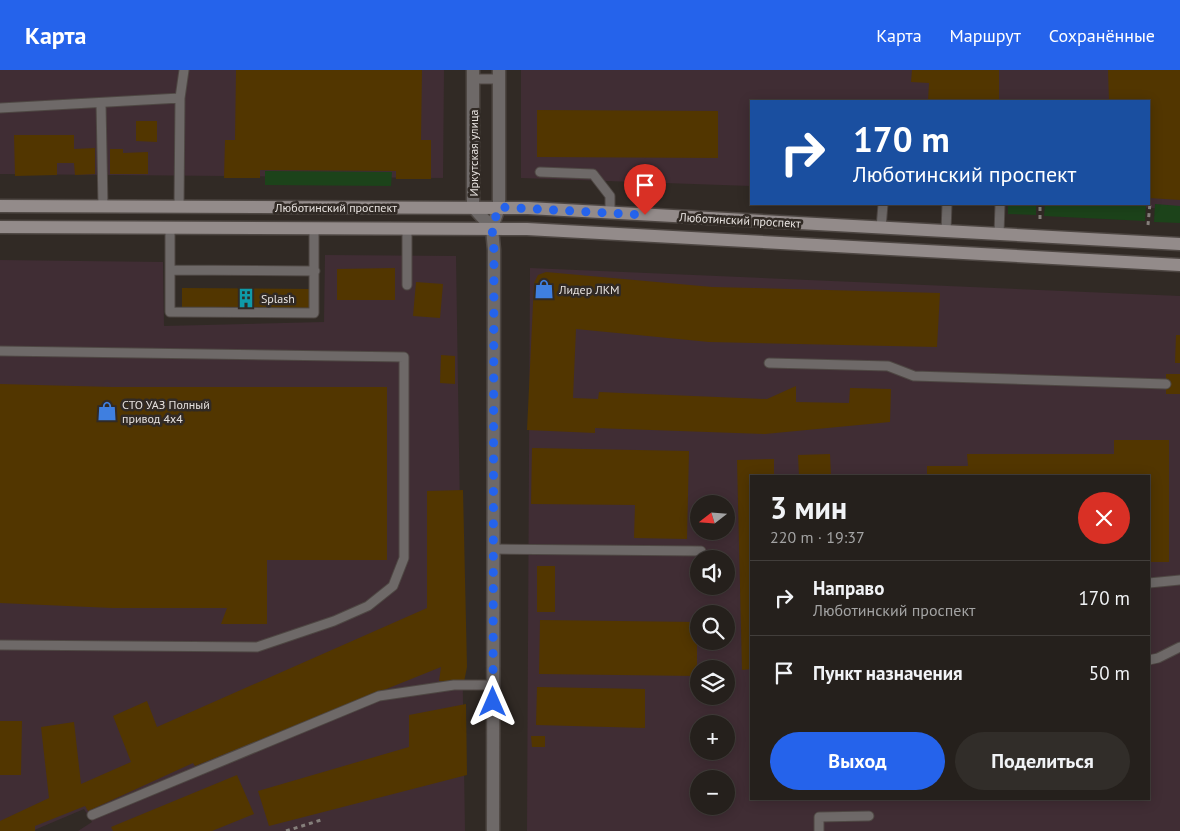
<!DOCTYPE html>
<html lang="ru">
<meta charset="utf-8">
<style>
:root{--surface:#25201c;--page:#312d29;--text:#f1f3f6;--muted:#a3a3a3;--line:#423e3b;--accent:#2563eb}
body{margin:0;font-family:"PT Sans",sans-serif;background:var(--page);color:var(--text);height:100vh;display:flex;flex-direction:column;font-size:19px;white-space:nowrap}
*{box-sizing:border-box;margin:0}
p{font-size:16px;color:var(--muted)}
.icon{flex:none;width:28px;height:28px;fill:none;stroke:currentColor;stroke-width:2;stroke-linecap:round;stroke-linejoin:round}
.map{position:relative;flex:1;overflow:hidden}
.drawer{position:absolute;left:750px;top:405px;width:400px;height:325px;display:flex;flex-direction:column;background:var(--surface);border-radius:0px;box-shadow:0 2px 12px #0003,0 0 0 1px var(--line)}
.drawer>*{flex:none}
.hud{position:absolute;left:750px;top:30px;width:400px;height:105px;border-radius:0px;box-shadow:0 2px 12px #0003,0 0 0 1px var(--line);background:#1a4fa0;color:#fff;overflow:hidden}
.needle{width:32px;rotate:253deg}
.fabs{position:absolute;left:690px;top:425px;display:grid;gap:10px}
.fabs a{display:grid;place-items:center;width:45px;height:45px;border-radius:50%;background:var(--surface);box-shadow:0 2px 12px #0003,0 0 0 1px var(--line);font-size:25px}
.pin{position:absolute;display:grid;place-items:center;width:42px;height:42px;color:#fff;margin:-51px -21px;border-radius:50% 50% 50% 0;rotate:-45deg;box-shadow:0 0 5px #0007}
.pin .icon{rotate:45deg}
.me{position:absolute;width:55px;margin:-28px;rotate:0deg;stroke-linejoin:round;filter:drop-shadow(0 0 4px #0008)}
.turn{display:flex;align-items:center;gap:18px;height:105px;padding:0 20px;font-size:22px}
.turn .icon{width:65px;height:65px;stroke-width:2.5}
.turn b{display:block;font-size:35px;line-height:42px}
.round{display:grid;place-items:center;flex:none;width:52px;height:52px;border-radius:26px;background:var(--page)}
.summary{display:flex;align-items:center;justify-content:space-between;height:85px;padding:0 20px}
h1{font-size:30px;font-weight:700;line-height:38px}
.action{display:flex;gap:10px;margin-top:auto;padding:10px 20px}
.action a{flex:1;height:58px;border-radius:30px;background:var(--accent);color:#fff;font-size:20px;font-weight:700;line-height:58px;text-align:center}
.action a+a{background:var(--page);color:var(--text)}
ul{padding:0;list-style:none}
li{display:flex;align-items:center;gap:15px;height:75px;padding:0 20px;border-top:1px solid var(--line)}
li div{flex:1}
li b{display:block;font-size:19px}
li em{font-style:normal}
header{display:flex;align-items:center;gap:30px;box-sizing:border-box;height:70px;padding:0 25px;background:var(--accent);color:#fff}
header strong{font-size:24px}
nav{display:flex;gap:28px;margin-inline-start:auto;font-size:18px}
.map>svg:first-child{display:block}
.industrial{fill:#402d34;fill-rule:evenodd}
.green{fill:#1c431a}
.building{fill:#523600}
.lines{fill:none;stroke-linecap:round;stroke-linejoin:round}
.lane-casing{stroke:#4e4743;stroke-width:11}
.street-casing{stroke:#4e4743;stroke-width:15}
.secondary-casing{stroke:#4e4743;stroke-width:15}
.path{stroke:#857f7b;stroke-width:3;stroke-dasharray:4 4;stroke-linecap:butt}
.lane{stroke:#6e6968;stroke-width:9}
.street{stroke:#6e6968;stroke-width:12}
.secondary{stroke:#938b8a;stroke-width:12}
.route{stroke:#2563eb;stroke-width:9;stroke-dasharray:0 16.2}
.labels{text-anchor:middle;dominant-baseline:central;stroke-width:5;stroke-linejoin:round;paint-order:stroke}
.street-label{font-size:12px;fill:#e6e1de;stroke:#312a25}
.poi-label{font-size:12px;fill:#e6e1de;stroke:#312a25;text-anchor:start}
</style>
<header>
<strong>Карта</strong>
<nav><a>Карта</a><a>Маршрут</a><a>Сохранённые</a></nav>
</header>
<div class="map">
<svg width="1180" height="761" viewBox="0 0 1180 761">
<rect width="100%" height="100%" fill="#312a25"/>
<path class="industrial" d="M0,0H444L443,108L0,104Z
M521,0H1180V140L1096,134H1149V31H751V116L521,108Z
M325,185L456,186L465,761H78L92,752L84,739L32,761H0V190L163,192L164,256L324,252Z
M530,198L1180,226V761H527ZM751,406H1149V729H751ZM699,434H726V461H699ZM699,489H726V516H699ZM699,544H726V571H699ZM699,599H726V626H699ZM699,654H726V681H699ZM699,709H726V736H699Z"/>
<path class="green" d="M265,101L392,102L391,116L265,115Z
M1008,134H1036V145L1008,144Z
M1045,134H1146L1145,151L1044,146Z
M1155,134L1180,136V153L1154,152Z"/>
<path class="building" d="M236,0H422L421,70H431V109H396V101L260,100V108H224L225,70H235Z
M912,0H999V31H928L929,13L911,12Z
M1108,0H1180V130L1149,128V31H1109Z
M537,40L718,41V88L537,87Z
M136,51H157V72L136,71Z
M14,65H74V79L95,78V104L75,105L74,93H57V105L15,106Z
M110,79H123V83L148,82V104H110Z
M395,198V230H337V199Z
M546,202L712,217L940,223L937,277L709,272L576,259L573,328L598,329L599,322L767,329L796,316V332L849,333L850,318L891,319L890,352L765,364L595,358V363L527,360L534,213L538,205Z
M416,212L443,214L440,248L413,246Z
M182,218L311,219V238L182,237Z
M1176,265H1180V293H1175Z
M441,285L455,286V314L440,313Z
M1166,304H1180V324H1166Z
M0,314L112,317H387V490H267V554H221L227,538H112L0,533Z
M1114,370H1169V492H1149V406H927V396H968L967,384H1114Z
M532,378L689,381L687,469L634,468L635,435L531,434Z
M830,384L831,406H799L798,385Z
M774,389V406H751V599L742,600L737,390Z
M463,420L467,597L464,612L439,611L441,597L195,696L193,693L88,741L85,736L35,756V761H0V751L49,728L41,657L74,652L81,714L131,692L113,646L147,631L157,657L427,538V421Z
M537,496H555V542H537Z
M540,550L697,552V606L539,604Z
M537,617L645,619V658L536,655Z
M466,634L467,705L269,756L258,721L409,677V645Z
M0,651H22L21,705H0Z
M531,666H545V677H532Z
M237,705L254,744L212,761H113L111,757Z"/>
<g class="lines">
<defs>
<path id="lane" d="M473,9H499
M101,33L103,136
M0,38L180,28L184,0
M540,102L593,104L610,126V143
M179,136L180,28
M170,157V242L314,243V158
M407,158V215
M881,158L883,134
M946,162L947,134
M999,164L1000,134
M170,200L315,201
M0,281L404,287V488L393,516L368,536L334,551L257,577L0,575
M769,293L888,296L914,306L1166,314
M493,479L701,481
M1149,513L1180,510
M1149,590L1158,588L1180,577
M92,745L379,626L454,615H493
M819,761V747L869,746"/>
<path id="street" d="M473,0V137L492,158L499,137V0
M492,158L494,180L493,761"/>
<path id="secondary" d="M0,136L528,138L1180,174
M0,157L527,159L1180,195"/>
</defs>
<use href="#lane" class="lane-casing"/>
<use href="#street" class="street-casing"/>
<use href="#secondary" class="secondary-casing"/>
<path class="path" d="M1040,149V134
M1148,155L1150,133
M286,761L321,750"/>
<use href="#lane" class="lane"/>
<use href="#street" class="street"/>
<use href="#secondary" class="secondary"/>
</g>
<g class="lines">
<path class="route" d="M493,632L494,180L492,158L499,137L645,145"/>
</g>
<defs>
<symbol id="shop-bare" viewBox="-9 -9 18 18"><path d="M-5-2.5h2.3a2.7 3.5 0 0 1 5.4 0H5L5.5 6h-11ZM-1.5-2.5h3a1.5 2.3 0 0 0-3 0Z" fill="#3f7fe0" stroke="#312a25" stroke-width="2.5" paint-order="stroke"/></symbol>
<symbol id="building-bare" viewBox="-9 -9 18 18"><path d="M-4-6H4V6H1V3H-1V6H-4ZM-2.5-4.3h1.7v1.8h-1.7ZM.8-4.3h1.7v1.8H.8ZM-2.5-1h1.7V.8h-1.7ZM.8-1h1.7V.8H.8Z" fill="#0f9aa8" stroke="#312a25" stroke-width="2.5" paint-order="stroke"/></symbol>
</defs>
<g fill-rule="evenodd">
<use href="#shop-bare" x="530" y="205" width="28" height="28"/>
<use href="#building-bare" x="232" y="214" width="28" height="28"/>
<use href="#shop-bare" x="93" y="327" width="28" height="28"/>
</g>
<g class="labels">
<g class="street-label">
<text transform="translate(473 83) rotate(-90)">Иркутская улица</text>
<text x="336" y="137">Люботинский проспект</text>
<text transform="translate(740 150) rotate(3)">Люботинский проспект</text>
</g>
<g class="poi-label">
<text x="559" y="219">Лидер ЛКМ</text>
<text x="261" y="228">Splash</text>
<text x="122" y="334">СТО УАЗ Полный<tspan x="122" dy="14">привод 4х4</tspan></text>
</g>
</g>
</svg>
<div class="fabs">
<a><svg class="needle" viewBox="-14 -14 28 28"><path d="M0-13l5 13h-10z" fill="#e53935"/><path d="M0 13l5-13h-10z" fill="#a3a3a3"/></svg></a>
<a><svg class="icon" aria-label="sound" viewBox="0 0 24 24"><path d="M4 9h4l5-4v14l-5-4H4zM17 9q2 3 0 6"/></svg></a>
<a><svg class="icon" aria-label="search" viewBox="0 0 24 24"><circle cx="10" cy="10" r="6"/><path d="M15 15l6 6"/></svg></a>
<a><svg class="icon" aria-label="layers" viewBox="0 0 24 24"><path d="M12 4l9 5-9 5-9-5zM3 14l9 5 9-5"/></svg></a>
<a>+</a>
<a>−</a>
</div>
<div class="pin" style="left:645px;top:145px;background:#d93025"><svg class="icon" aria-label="arrive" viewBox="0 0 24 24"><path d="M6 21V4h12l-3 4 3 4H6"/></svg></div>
<svg class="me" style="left:493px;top:632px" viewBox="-20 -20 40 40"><path d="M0-17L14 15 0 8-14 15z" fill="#2563eb" stroke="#fff" stroke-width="4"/></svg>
<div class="hud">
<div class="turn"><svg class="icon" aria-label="right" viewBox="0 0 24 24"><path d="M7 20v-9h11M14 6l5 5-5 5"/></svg><div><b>170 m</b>Люботинский проспект</div></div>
</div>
<section class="drawer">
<div class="summary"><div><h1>3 мин</h1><p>220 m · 19:37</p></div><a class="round" style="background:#d93025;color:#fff"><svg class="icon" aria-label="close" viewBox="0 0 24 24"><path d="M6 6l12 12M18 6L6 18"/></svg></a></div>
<ul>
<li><svg class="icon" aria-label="right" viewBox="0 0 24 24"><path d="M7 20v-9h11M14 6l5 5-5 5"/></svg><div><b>Направо</b><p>Люботинский проспект</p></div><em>170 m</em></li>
<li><svg class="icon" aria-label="arrive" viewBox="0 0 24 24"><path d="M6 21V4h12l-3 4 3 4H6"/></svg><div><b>Пункт назначения</b></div><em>50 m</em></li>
</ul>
<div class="action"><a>Выход</a><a>Поделиться</a></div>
</section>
</div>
